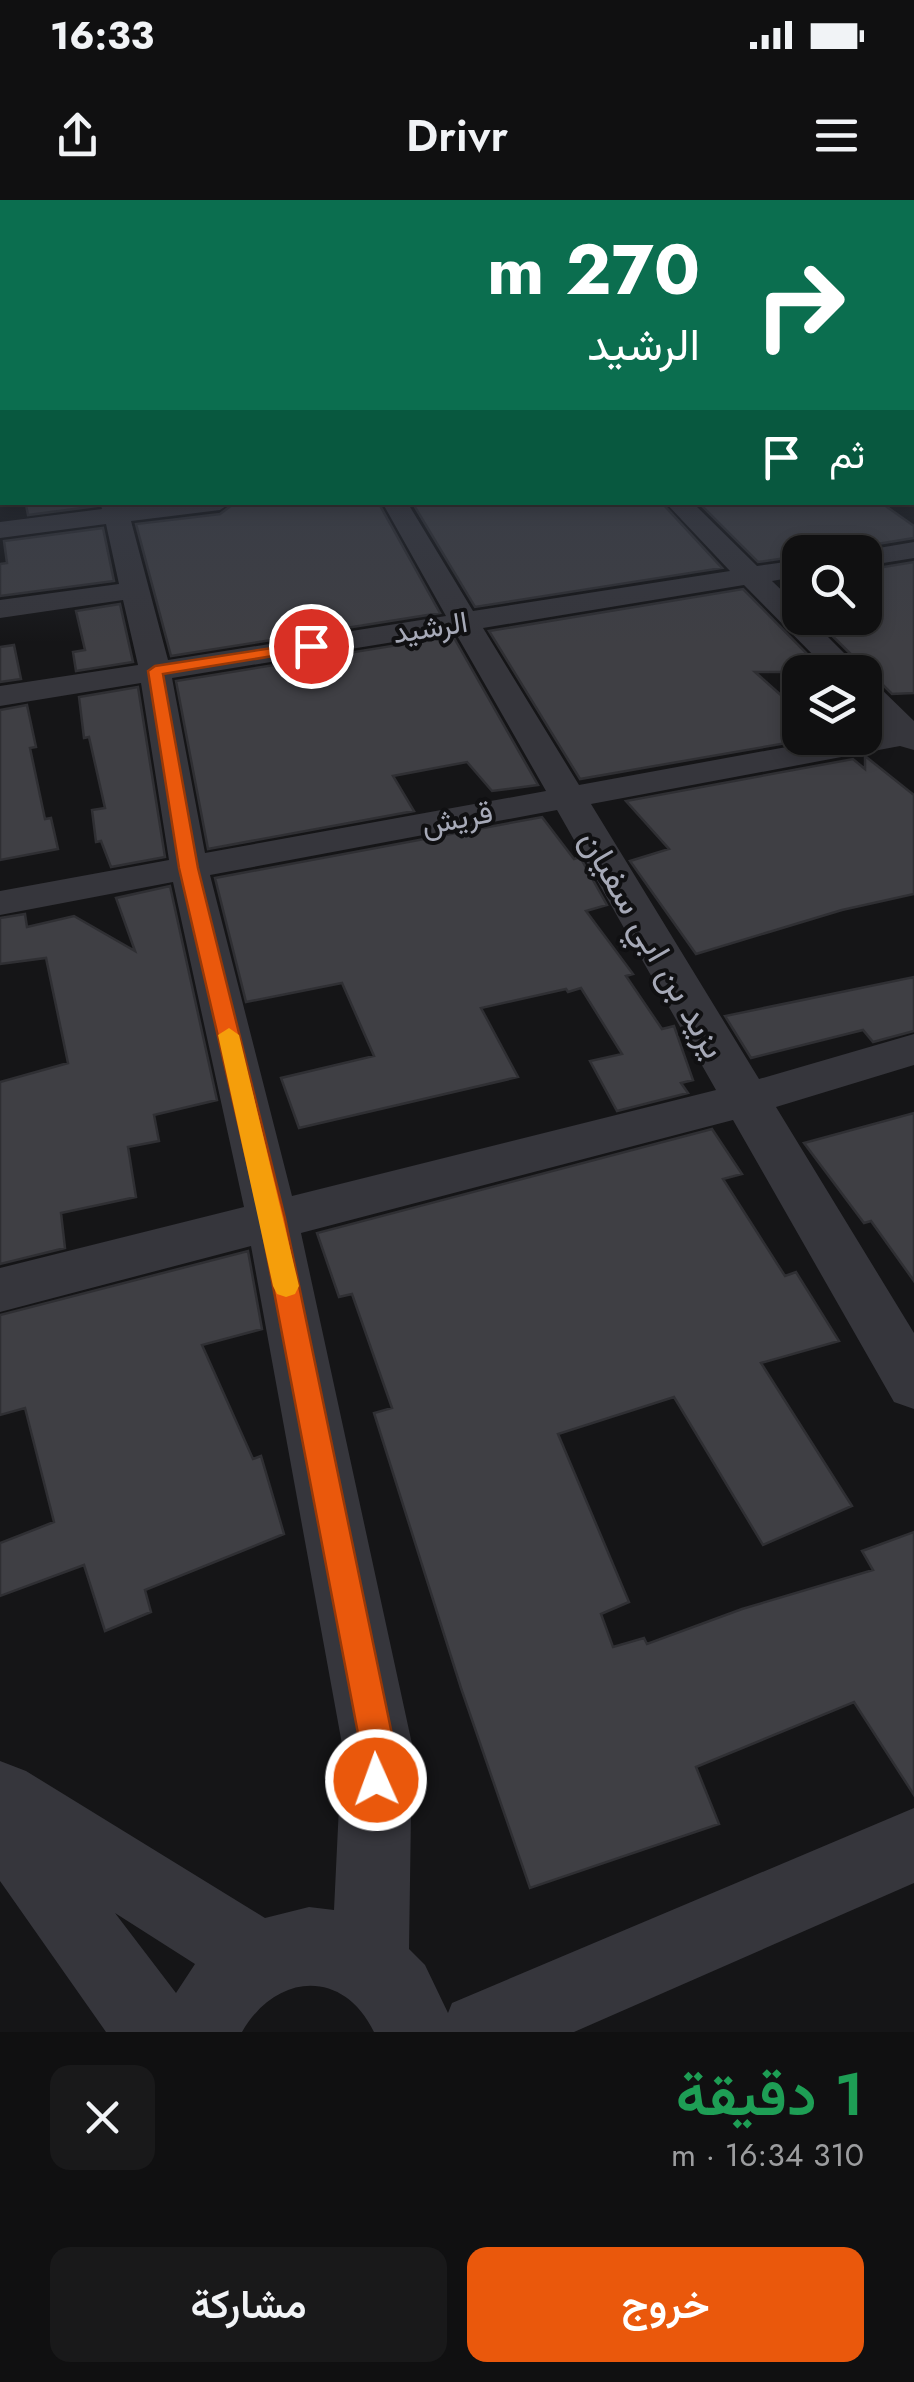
<!DOCTYPE html>
<html lang="ar">
<meta charset="utf-8">
<style>
:root{--surface:#101011;--page:#19191a;--text:#f1f3f6;--muted:#9c9d9f;--line:#303031;--accent:#ea580c}
body{margin:0;font-family:Jost,Vazirmatn,sans-serif;background:var(--page);color:var(--text);direction:rtl;height:100vh;display:flex;flex-direction:column;font-size:38px;white-space:nowrap}
*{box-sizing:border-box;margin:0}
p{font-size:32px;color:var(--muted)}
.icon{flex:none;width:55px;height:55px;fill:none;stroke:currentColor;stroke-width:2;stroke-linecap:round;stroke-linejoin:round}
.map{position:relative;height:1832px;overflow:hidden;direction:ltr}
.sheet{display:flex;flex-direction:column;background:var(--surface);flex:1}
.sheet>*{flex:none}
.top-card{position:absolute;left:0px;top:0px;width:915px;height:305px;box-shadow:0 5px 15px #0003,0 0 0 2px var(--line);direction:rtl;background:#0b6e4f;color:#fff;overflow:hidden}
.buttons{position:absolute;left:782px;top:335px;display:grid;gap:20px}
.buttons a{display:grid;place-items:center;width:100px;height:100px;border-radius:20px;background:var(--surface);box-shadow:0 5px 15px #0003,0 0 0 2px var(--line);font-size:50px}
.pin{position:absolute;display:grid;place-items:center;width:85px;height:85px;color:#fff;margin:-42px;border:5px solid #fff;border-radius:50%;box-shadow:0 2px 10px #0007}
.me{position:absolute;width:110px;margin:-55px;rotate:358deg;stroke-linejoin:round;filter:drop-shadow(0 0 8px #0008)}
.turn{display:flex;align-items:center;gap:35px;height:210px;padding:0 50px;font-size:45px}
.turn .icon{width:130px;height:130px;stroke-width:2.5}
.turn b{display:block;font-size:70px;line-height:85px}
.then{display:flex;align-items:center;height:95px;padding:0 50px;background:#0003;gap:20px;font-size:38px}
.round{display:grid;place-items:center;flex:none;width:105px;height:105px;border-radius:20px;background:var(--page)}
.summary{display:flex;align-items:center;justify-content:space-between;height:170px;padding:0 50px}
h1{font-size:60px;font-weight:600;line-height:75px;color:#1e9e55}
.cta{display:flex;gap:20px;margin-top:auto;padding:20px 50px}
.cta a{flex:1;height:115px;border-radius:20px;background:var(--accent);color:#fff;font-size:40px;font-weight:600;line-height:115px;text-align:center}
.cta a+a{background:var(--page);color:var(--text)}
.status{display:flex;justify-content:space-between;align-items:center;height:70px;padding:0 50px;background:var(--surface);direction:ltr}
.status svg{height:28px;fill:currentColor}
header{display:flex;justify-content:space-between;align-items:center;height:130px;padding:0 50px;background:var(--surface);font-size:45px;font-weight:600}
.map>svg:first-child{display:block}
.building{fill:#3f3f44;stroke:#2f2f33;stroke-width:2.5}
.lines{fill:none;stroke-linecap:round;stroke-linejoin:round}
.street{fill:#36363c;fill-rule:evenodd}
.route{fill:#ea580c;stroke:#983908;stroke-width:2.5}
.slow{fill:#f59e0b}
.labels{text-anchor:middle;dominant-baseline:central;stroke-width:8;stroke-linejoin:round;paint-order:stroke}
.far-street-label{font-size:30px;fill:#a6a9b7;stroke:#101012}
.street-label{font-size:35px;fill:#a6a9b7;stroke:#101012}
</style>
<div class="status"><b>16:33</b><svg viewBox="0 0 49 12"><path d="M0 12V9h3v3zM5 12V6h3v6zM10 12V3h3v9zM15 12V0h3v12zM26 1h20v11H26zM47 4h2v5h-2z"/></svg></div>
<header><svg class="icon" aria-label="menu" viewBox="0 0 24 24"><path d="M4 6h16M4 12h16M4 18h16"/></svg>Drivr<svg class="icon" aria-label="share" viewBox="0 0 24 24"><path d="M12 15V3M7 8l5-5 5 5M5 13v7h14v-7"/></svg></header>
<div class="map">
<svg width="914" height="1832" viewBox="0 0 914 1832">
<rect width="100%" height="100%" fill="#151517"/>
<path class="building" d="M48,302H96L97,306L28,315L26,305Z
M236,302H378L440,413L171,456L136,324L220,314Z
M412,302H661L722,368L475,407Z
M698,302H880L914,326V338L865,346V339L800,349V356L758,362Z
M103,328L114,381L0,396V364L7,363L4,341Z
M914,362V493L892,494L879,481L865,478L866,469L814,418H865V370Z
M743,389L825,472H755L800,512V538L804,540L580,579L489,431Z
M120,404L133,462L76,471L73,452L85,450L76,411Z
M453,436L538,585L492,591L467,562L393,576L414,611L208,649L176,481Z
M14,445L21,479L0,482V447Z
M138,487L165,657L111,667L101,641L96,642L92,610L105,608L89,537L84,538L79,497Z
M27,505L36,547L30,548L45,619L51,618L58,649L0,660V510Z
M865,556L914,595V694L842,710L696,754L630,661L669,649L626,601L853,559L865,569Z
M542,617L574,659L580,657L607,705L586,711L633,774L626,776L662,829L674,826L693,880L681,883L688,893L617,911L590,861L622,854L581,788L568,792L566,789L481,808L518,877L299,928L281,878L374,856L342,783L246,802L215,678Z
M170,686L217,900L154,915L159,941L128,947L136,997L61,1013L65,1048L0,1064V882L68,863L46,758L0,764V718L25,714L27,727L74,716L135,751L116,698Z
M914,777V831L873,842L863,830L751,858L725,816Z
M914,913V1081L871,1021L864,1023L804,943Z
M712,929L742,974L723,979L785,1076L796,1072L839,1141L761,1163L852,1306L763,1345L674,1197L558,1234L629,1402L601,1414L613,1447L644,1438L647,1444L742,1409L873,1370L862,1351L914,1332V1595L854,1502L696,1567L719,1624L530,1688L461,1488L374,1213L392,1208L352,1094L339,1097L317,1033Z
M248,1051L262,1129L202,1145L253,1259L261,1256L284,1334L145,1390L151,1412L105,1431L84,1365L0,1396V1343L54,1322L25,1208L0,1215V1115Z"/>
<g class="lines">
<path class="street" d="M0,225H2V239H0Z
M912,263H914V278H912Z
M100,302H126L127,306L232,302L220,310L131,321L168,460L446,416L382,302H407L473,411L730,371L665,302H692L757,366L800,360V376L772,381L800,408V418H809L863,472H830L744,385L483,428L579,585L835,538H865V532L884,528L865,509V481L876,484L914,521V550L900,546L591,604L759,879L914,834V865L776,907L914,1133V1209L894,1202L733,920L301,1033L412,1544L409,1749L425,1765L448,1813L452,1803L914,1608V1683L574,1832H374C343,1768 276,1773 242,1832H106L0,1681V1561L26,1571L265,1718L309,1707L334,1710L342,1544L251,1046L0,1112V1068L244,1007L173,682L0,715V691L169,660L141,483L0,506V486L138,465L123,400L0,418V400L119,384L106,324L0,338V322L102,309ZM455,432L546,591L205,653L172,478ZM557,610L716,890L292,996L210,675ZM115,1713L195,1764L176,1793Z
M914,342V358L865,366V352H855Z"/>
</g>
<linearGradient id="sky" x2="0" y2="1"><stop stop-color="#0c0c0d"/><stop offset="0.42" stop-color="#353b47"/><stop offset="1" stop-color="#353b47" stop-opacity="0"/></linearGradient>
<rect width="914" height="443" fill="url(#sky)"/>
<path class="route" d="M311,442L316,443V449L163,474L198,668L285,1018L394,1544L393,1580L388,1593L376,1598L364,1593L359,1580L360,1544L260,1018L179,668L148,471L155,466Z"/>
<path class="slow" d="M229,828L239,835L299,1086L295,1094L286,1097L277,1094L273,1086L218,835Z"/>
<g class="labels">
<g class="far-street-label">
<text transform="translate(430 427) rotate(-9)">الرشيد</text>
<text transform="translate(457 618) rotate(-11)">قريش</text>
</g>
<g class="street-label">
<text transform="translate(653 744) rotate(60)">يزيد بن ابي سفيان</text>
</g>
</g>
</svg>
<div class="buttons">
<a><svg class="icon" aria-label="search" viewBox="0 0 24 24"><circle cx="10" cy="10" r="6"/><path d="M15 15l6 6"/></svg></a>
<a><svg class="icon" aria-label="layers" viewBox="0 0 24 24"><path d="M12 4l9 5-9 5-9-5zM3 14l9 5 9-5"/></svg></a>
</div>
<div class="pin" style="left:311px;top:446px;background:#d93025"><svg class="icon" aria-label="arrive" viewBox="0 0 24 24"><path d="M6 21V4h12l-3 4 3 4H6"/></svg></div>
<svg class="me" style="left:376px;top:1580px" viewBox="-20 -20 40 40"><circle r="17" fill="#ea580c" stroke="#fff" stroke-width="3"/><path d="M0-11L8 9 0 5-8 9z" fill="#fff"/></svg>
<div class="top-card">
<div class="turn"><svg class="icon" aria-label="right" viewBox="0 0 24 24"><path d="M7 20v-9h11M14 6l5 5-5 5"/></svg><div><b>270 m</b>الرشيد</div></div>
<div class="then">ثم<svg class="icon" aria-label="arrive" viewBox="0 0 24 24"><path d="M6 21V4h12l-3 4 3 4H6"/></svg></div>
</div>
</div>
<section class="sheet">
<div class="summary"><div><h1>1 دقيقة</h1><p>310 m · 16:34</p></div><a class="round"><svg class="icon" aria-label="close" viewBox="0 0 24 24"><path d="M6 6l12 12M18 6L6 18"/></svg></a></div>
<div class="cta"><a>خروج</a><a>مشاركة</a></div>
</section>
